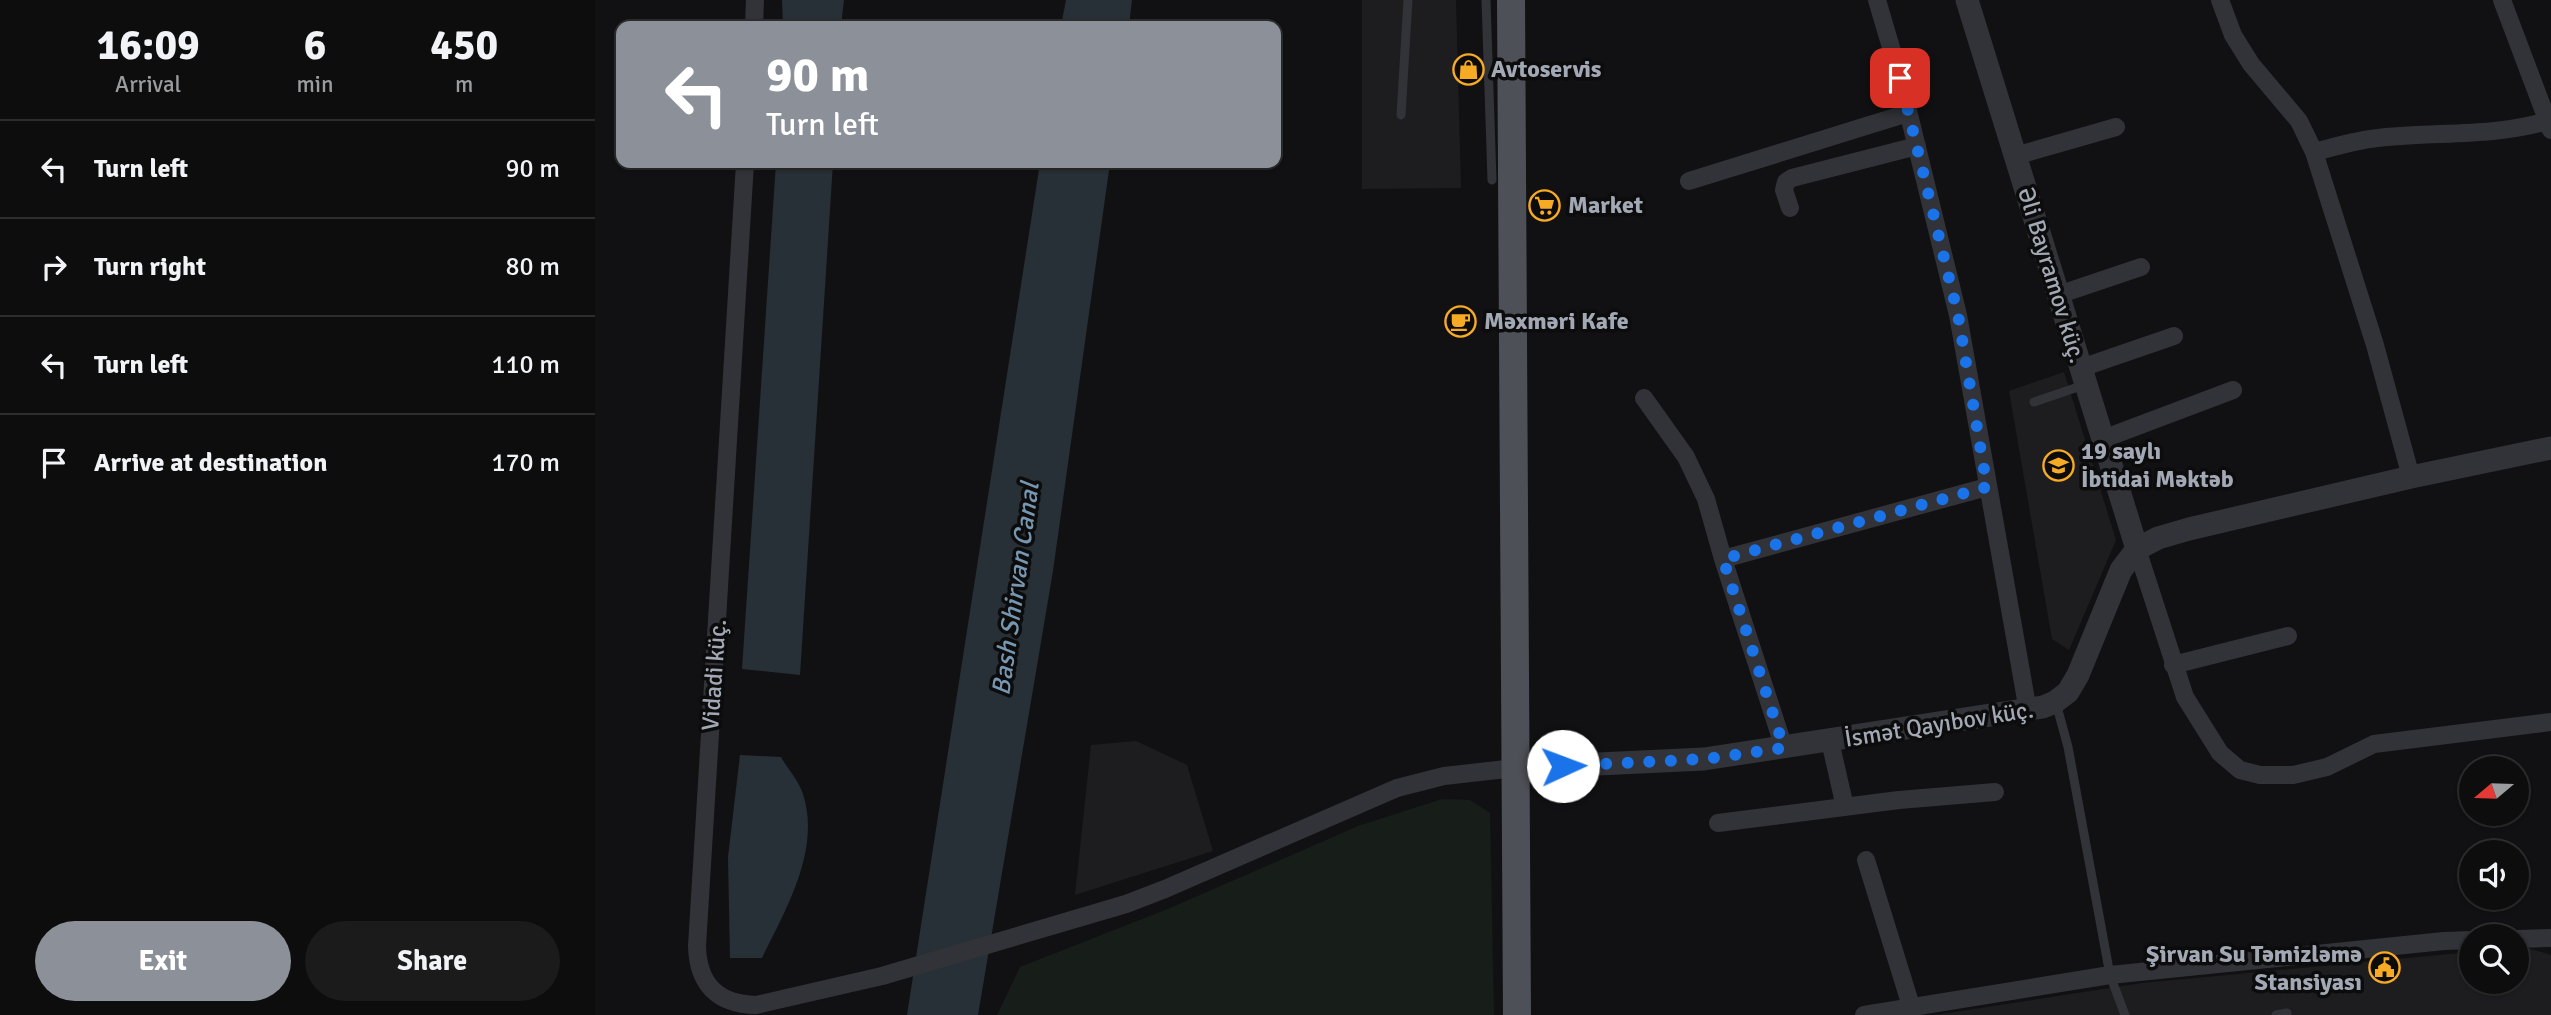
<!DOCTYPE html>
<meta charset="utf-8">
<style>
:root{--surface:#0d0d0e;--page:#1b1b1c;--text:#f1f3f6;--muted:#9a9c9e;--line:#2d2d2e;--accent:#8c9099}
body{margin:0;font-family:Signika,sans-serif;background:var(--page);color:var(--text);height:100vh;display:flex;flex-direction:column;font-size:26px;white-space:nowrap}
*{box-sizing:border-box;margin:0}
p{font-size:23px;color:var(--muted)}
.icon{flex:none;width:38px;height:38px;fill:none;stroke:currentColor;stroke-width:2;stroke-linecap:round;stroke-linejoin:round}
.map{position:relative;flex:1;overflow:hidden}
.sheet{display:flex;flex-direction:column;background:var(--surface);width:595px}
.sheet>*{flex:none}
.banner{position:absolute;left:21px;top:21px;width:665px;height:147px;border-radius:14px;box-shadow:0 2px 5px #0004,0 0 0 2px var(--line);background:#8c9099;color:#fff;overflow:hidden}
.needle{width:46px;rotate:251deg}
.controls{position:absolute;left:1864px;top:756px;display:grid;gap:14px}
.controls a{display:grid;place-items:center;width:70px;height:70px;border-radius:50%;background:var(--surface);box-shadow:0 2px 5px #0004,0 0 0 2px var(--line);font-size:35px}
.pin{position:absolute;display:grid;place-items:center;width:60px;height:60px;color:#fff;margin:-30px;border-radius:14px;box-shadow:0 4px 10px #0006}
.me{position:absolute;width:77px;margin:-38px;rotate:88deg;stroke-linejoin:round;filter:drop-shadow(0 0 5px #0008)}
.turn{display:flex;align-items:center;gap:24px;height:147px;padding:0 35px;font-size:32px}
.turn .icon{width:91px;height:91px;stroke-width:2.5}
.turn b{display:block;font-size:49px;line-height:60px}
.eta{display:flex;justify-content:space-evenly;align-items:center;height:119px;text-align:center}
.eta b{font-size:42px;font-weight:700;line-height:49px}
.cta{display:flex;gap:14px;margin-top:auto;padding:14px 35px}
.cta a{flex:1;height:80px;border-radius:42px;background:var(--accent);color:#fff;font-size:28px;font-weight:700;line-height:80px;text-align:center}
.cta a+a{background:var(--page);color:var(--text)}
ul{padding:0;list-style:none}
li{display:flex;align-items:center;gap:21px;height:98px;padding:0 35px;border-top:2px solid var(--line)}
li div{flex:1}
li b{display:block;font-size:26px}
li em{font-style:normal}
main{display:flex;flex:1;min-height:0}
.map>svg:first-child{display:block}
.built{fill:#1d1d1f}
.green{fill:#171d18}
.water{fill:#273036}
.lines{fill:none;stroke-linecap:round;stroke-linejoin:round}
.service{stroke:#323338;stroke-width:9}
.minor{stroke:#323338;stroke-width:18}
.tertiary{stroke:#323338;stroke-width:23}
.primary{stroke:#4e5057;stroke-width:28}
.route{stroke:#1a73e8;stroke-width:12;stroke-dasharray:0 21.6}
.labels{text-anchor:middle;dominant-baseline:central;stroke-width:7;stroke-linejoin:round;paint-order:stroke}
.poi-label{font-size:24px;font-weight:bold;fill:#a2a8b4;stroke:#0c0c0d;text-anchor:start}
.street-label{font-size:24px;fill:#a2a8b4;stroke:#0c0c0d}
.water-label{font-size:26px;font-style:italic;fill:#7797b1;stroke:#0c0c0d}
</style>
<main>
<section class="sheet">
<div class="eta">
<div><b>16:09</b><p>Arrival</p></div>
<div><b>6</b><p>min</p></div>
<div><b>450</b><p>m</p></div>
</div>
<ul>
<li><svg class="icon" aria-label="left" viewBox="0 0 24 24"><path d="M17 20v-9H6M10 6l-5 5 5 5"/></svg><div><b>Turn left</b></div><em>90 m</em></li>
<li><svg class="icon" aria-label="right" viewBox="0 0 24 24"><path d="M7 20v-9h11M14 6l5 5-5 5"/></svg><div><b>Turn right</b></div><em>80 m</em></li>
<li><svg class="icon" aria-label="left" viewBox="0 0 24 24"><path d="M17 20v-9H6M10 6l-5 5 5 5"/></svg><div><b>Turn left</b></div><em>110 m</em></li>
<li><svg class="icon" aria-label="arrive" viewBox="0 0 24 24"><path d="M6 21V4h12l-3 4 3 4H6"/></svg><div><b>Arrive at destination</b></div><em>170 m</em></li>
</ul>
<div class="cta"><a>Exit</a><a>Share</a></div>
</section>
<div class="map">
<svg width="1956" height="1015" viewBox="0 0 1956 1015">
<rect width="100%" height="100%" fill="#111113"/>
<path class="built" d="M767,0H861L866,188L767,189Z
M1469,372L1521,540L1474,650L1457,639L1414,391Z
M541,741L592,765L618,851L480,895L496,745Z
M1930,947L1956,955V1015H1340L1547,983L1876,952V982H1922V948Z"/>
<path class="green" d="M847,799L875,800L895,813L899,1015H402L425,967L575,908L763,826Z"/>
<path class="water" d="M187,0H249L246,26H188Z
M471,0H537L534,26H466Z
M181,163H238L205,675L147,669Z
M445,163H515L458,571L383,1015H312Z
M145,755L186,757C192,768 204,781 208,794C226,850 191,909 167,958H135L133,857Z"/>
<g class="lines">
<path class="service" d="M891,0L897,180
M806,115L813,0
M1439,402L1489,385
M1461,703L1473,747L1515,975L1530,1015
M1681,1015L1692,1013"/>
<path class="minor" d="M1282,0L1305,78L1363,315L1433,711
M1625,0L1638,35L1656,64L1704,121L1719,152L1780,345L1816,477
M1907,0L1956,130
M159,26L160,0
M1719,152C1740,147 1761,140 1783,138C1843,131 1896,138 1956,120
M1420,156L1521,127
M150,163L102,946C103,985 123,1004 161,1005L287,976L531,904L570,889L802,788L849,776L920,768
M1094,181L1313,113
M1195,208L1189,190L1191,182L1197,178L1322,146
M1463,295L1546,267
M1486,368L1579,336
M1049,398L1091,457L1111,499L1128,559L1189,748
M1508,439L1638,390
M1542,549L1590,697L1625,753L1645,770L1665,775H1698L1732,767L1779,744L1956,722
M1128,559L1392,487
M1578,665L1693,636
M1235,741L1250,807
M1123,823L1304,800L1400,792
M1271,860L1316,1006
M1922,939L1956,938
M1269,1015L1515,975L1849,941L1876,940"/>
<path class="tertiary" d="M1372,0L1542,549
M920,768L1109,759L1448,707L1460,702L1473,692L1483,675L1526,570L1542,549L1563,538L1594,529L1816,477L1956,448"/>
<path class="primary" d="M916,0L922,1015"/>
</g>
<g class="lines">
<path class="route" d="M968,766L1109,759L1189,748L1128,559L1392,487L1363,315L1305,78"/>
</g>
<defs>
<symbol id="shop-ring" viewBox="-11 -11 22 22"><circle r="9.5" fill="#0c0c0d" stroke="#f7aa24" stroke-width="1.5"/><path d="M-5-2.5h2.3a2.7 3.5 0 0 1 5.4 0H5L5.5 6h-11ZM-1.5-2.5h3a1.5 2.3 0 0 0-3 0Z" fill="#f7aa24"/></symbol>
<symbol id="supermarket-ring" viewBox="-11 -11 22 22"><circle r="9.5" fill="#0c0c0d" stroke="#f7aa24" stroke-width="1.5"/><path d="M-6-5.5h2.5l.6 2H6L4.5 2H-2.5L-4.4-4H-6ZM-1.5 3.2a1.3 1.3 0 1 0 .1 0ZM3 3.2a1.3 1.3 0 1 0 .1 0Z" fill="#f7aa24"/></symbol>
<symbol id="cafe-ring" viewBox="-11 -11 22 22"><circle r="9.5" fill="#0c0c0d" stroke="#f7aa24" stroke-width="1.5"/><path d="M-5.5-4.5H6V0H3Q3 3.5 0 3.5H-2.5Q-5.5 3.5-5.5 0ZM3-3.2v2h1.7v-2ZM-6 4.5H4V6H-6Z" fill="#f7aa24"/></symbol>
<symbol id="school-ring" viewBox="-11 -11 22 22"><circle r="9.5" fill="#0c0c0d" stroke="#f7aa24" stroke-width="1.5"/><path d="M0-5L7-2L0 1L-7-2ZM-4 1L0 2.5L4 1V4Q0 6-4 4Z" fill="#f7aa24"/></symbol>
<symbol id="civic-ring" viewBox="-11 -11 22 22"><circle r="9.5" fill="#0c0c0d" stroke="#f7aa24" stroke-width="1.5"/><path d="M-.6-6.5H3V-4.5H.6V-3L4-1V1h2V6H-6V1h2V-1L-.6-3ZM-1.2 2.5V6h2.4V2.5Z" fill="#f7aa24"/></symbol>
</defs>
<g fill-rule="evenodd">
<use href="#shop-ring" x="856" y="52" width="35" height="35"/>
<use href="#supermarket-ring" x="932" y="188" width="35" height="35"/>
<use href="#cafe-ring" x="848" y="304" width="35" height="35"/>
<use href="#school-ring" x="1446" y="448" width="35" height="35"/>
<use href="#civic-ring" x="1772" y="950" width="35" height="35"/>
</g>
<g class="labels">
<g class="poi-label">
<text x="896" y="69">Avtoservis</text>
<text x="973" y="205">Market</text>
<text x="889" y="321">Məxməri Kafe</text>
<text x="1486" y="451">19 saylı<tspan x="1486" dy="28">İbtidai Məktəb</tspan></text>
<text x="1767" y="954" text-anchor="end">Şirvan Su Təmizləmə<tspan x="1767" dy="28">Stansiyası</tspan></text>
</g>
<g class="street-label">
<text transform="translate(1457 275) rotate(73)">Əli Bayramov küç.</text>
<text transform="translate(119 675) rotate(-86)">Vidadi küç.</text>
<text transform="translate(1344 724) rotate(-9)">İsmət Qayıbov küç.</text>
</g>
<g class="water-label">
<text transform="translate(421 589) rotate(-82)">Bash Shirvan Canal</text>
</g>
</g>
</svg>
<div class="controls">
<a><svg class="needle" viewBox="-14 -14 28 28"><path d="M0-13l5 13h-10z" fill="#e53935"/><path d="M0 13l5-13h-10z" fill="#9a9c9e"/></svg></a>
<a><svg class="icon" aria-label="sound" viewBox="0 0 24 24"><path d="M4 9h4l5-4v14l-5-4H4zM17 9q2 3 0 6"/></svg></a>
<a><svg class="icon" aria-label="search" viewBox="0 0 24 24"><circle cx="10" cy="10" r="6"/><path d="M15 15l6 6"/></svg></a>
</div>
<div class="pin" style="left:1305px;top:78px;background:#d93025"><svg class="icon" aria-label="arrive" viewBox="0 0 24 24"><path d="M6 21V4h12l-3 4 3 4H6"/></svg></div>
<svg class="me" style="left:968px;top:766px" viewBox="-20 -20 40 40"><circle r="19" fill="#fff"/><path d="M0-13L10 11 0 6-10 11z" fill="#1a73e8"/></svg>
<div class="banner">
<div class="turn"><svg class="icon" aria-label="left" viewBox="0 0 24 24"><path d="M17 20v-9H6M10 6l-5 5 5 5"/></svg><div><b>90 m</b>Turn left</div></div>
</div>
</div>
</main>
